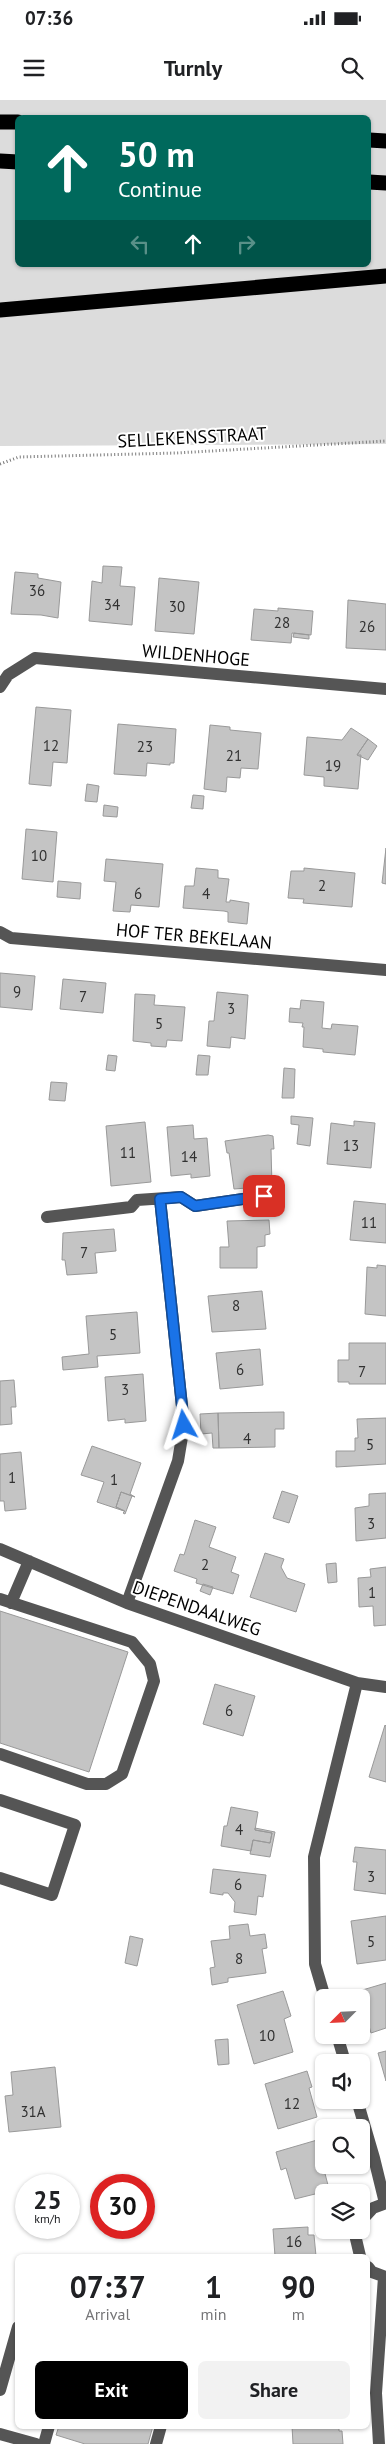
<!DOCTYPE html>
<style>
:root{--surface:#fff;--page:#f2f2f2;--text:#202124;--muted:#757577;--accent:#000}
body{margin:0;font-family:"PT Sans",sans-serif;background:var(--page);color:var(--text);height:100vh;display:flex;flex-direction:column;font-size:19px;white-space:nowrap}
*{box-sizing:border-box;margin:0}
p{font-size:16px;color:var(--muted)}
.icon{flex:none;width:28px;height:28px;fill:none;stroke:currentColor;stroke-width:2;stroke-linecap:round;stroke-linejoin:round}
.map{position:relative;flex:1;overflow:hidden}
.panel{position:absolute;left:15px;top:2154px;width:355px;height:175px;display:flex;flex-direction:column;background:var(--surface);border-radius:8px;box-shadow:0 1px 4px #0004}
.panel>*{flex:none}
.guide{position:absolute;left:15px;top:15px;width:356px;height:152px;border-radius:8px;box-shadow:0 1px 4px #0004;background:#00695c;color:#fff;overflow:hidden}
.needle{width:32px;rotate:246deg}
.fabs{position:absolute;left:315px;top:1889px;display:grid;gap:10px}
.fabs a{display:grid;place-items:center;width:55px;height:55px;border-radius:8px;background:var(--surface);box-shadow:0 1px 4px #0004;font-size:25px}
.speed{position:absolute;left:15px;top:2074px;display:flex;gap:10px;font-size:25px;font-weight:700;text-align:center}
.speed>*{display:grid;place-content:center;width:65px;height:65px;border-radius:50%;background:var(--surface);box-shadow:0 1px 4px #0004;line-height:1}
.speed small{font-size:12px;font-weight:400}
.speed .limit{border:8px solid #d22;background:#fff;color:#111}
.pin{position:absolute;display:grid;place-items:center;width:42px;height:42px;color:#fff;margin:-21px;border-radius:10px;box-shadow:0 2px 8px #0006}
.me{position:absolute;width:55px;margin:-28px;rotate:354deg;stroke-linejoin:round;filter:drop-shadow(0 0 4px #0008)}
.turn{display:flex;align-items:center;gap:18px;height:105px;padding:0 20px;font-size:22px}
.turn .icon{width:65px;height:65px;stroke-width:2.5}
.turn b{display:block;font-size:35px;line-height:42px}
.lanes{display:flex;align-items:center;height:48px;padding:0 20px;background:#0003;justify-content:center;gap:25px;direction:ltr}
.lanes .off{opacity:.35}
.eta{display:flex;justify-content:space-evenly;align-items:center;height:85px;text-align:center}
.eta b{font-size:30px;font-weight:700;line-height:35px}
.button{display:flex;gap:10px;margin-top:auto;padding:10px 20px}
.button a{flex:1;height:58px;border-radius:8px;background:var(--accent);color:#fff;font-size:20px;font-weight:700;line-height:58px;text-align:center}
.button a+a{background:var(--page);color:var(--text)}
.status{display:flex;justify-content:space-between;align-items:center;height:35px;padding:0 25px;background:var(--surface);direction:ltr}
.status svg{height:14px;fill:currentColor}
header{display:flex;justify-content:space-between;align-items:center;height:65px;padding:0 20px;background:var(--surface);font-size:22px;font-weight:700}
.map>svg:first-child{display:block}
.green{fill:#dcdcdc;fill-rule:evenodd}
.building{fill:#c4c4c4;stroke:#999}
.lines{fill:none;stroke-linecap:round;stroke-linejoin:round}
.highway-casing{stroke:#dbdbdb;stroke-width:18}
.path{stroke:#777;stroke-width:3;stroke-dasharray:1 2.5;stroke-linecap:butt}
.minor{stroke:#555;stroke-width:12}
.highway{stroke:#000;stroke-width:15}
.route-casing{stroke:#114b97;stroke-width:12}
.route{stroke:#1a73e8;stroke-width:9}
.labels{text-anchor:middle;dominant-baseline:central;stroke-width:4;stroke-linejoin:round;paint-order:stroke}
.number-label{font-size:15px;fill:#313131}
.street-label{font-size:18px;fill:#000;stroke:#fff}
</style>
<div class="status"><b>07:36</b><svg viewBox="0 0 49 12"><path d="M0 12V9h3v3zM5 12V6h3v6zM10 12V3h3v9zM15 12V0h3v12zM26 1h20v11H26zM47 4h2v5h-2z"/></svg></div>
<header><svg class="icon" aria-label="menu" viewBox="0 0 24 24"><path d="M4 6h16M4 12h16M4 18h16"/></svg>Turnly<svg class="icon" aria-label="search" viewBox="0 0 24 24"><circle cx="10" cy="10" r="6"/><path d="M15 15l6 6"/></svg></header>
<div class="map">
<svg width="386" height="2344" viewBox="0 0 386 2344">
<rect width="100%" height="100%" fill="#fff"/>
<path class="green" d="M0,0H386V344L0,346ZM18,18H369V165H18Z"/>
<path class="building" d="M103,466L122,467L120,486L135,487L132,525L89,521L92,481L102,483Z
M15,472L38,474V478L61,482L58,518L41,515L11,514Z
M159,478L199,482L194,534L155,531Z
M348,500L386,504V550L346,548Z
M278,508L313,511L311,535L292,533L291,543L251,540L254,509L278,511Z
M294,533L309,535V539L293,537Z
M36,607L71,610L67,663L53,662L51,686L29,684Z
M118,624L176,629L174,663H170V665L147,663L146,676L114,674Z
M210,625L230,627V630L261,633L258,669L241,668L240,678L227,677L226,692L204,689Z
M351,628L368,639L357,655H361L358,689L324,686V677L304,675L307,637L342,640Z
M368,639L377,646L368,660L357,655Z
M87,684L99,686L97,702L85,701Z
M193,695L204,696L203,709L191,708Z
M104,705L118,707L117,717L103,716Z
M26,729L57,732L53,782L22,779Z
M386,748V784L382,783Z
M106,759L163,764L159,807L131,805L130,812L113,811L116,782L104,781Z
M196,768L218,770V778L229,779L226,802H230V800L249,803L247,824L228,822V812L224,811L183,808L185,786H194Z
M304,768L355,773L352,807L303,803L304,799L288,798L291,771H304Z
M58,781L81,783L80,799L57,797Z
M0,873L35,876L32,910L0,907Z
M63,879L106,883L103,913L60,909Z
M217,892L248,895L245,939L231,937L230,948L207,946L209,921H214Z
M135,894L155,895L154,905L185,907L182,941L167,940L166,947L151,946V943L133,941Z
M301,900L324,902L322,928L331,929L332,924L358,926L355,955L323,952V949L303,947L304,927H302L303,923L289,922L290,908L300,909Z
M108,955L117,956L115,971L106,970Z
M198,955L210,956L208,975H196Z
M284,968L295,969L294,998H282Z
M51,982L67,983L65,1001L49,1000Z
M291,1016L313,1018L310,1046L297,1044L299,1025L291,1024Z
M354,1021L375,1023L371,1068L327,1064L331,1023L354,1026Z
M145,1022L151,1082L111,1086L106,1026Z
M193,1025L194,1039L207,1038L210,1076L191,1078V1074L171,1076L167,1027Z
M268,1035L273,1036L274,1049H271L272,1086L234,1089L229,1053H227L225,1041Z
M354,1101L386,1104V1143L350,1140Z
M269,1120L270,1134L265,1135V1146L257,1147V1168H220V1147H229L227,1121Z
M114,1129L116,1151L95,1153L97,1173L67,1175L65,1160H62L63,1133Z
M377,1165L386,1166V1216L365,1214L367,1167L377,1168Z
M262,1191L266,1229L212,1232L208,1196Z
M137,1212L140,1253L97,1256L98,1267L63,1270L62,1257L89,1254L86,1216Z
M349,1243H386V1284H349V1282H338V1260H349Z
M260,1249L263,1285L220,1289L216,1253Z
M143,1274L146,1321L125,1323V1319L108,1321L105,1277Z
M14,1280L16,1307H11L12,1324L0,1325V1281Z
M284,1312V1329H275V1347L219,1348L218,1313Z
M218,1313L219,1348H213L212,1333L201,1334L200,1314Z
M386,1318V1364L336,1367V1351H355V1338H358L357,1319Z
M92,1346L141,1363L130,1394L135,1397L121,1392L116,1407L124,1411L97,1402L104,1382L81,1375Z
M21,1352L26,1409L5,1411L4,1401H0V1354Z
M282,1391L298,1396L289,1423L273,1418Z
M121,1392L132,1396L125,1414L123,1413L125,1411L116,1407Z
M386,1393V1438L356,1441L355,1408L369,1406V1394Z
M195,1420L216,1427L209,1447L236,1457L231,1472L239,1475L233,1494L196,1483L197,1479L174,1471L180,1454L184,1455Z
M265,1453L284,1459L281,1467L287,1478L305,1484L296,1512L250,1497Z
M336,1463L337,1482L328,1483L326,1464Z
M386,1467V1525L374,1526L373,1506L359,1507L358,1478L371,1477L370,1469Z
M203,1484L213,1487L210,1495L200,1491Z
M0,1511L128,1552L89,1672L0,1643Z
M215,1584L255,1596L243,1636L203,1624Z
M385,1625L386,1626V1682L369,1677Z
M231,1707L258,1712L255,1730L272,1733L270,1743L253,1740L251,1751L221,1746L224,1726H227Z
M255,1728L275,1732L270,1757L250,1754L253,1740L270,1743L272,1733L255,1730Z
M355,1747L386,1750V1794L354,1790L357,1762H353Z
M213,1769L266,1775L263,1797L258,1796L256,1815L234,1812L235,1802L228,1793H223V1795L210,1793Z
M386,1816V1860L357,1864L351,1821Z
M248,1824L250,1836L265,1834L267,1848L262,1849L266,1873L228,1878V1882L212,1885L210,1868L215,1867L211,1841L230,1839L229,1826Z
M130,1836L143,1839L137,1866L125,1863Z
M386,1883V1928L371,1933L359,1891Z
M283,1891L291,1916L284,1919L293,1952L254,1964L237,1905Z
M228,1939L229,1964L218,1965L215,1940Z
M386,1951V1981L378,1953Z
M55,1967L61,2027L9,2032L5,1996L13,1995L11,1972Z
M307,1971L312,1987L309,1988L317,2017L278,2029L265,1984Z
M324,2038V2062H322L329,2089L322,2091L323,2092L295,2099L286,2068L281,2070L276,2052Z
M308,2127V2135H314L316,2156H275L273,2129Z
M59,2326H153L148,2344H85L56,2335Z
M292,2326H339V2331H342L343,2344H293Z"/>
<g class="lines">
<defs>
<path id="highway" d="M0,22H18
M369,40L386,41
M0,61L18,62
M369,82L386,83
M0,210L386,176"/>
</defs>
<use href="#highway" class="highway-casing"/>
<path class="path" d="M0,364L19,357L176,353L386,341"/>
<path class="minor" d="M0,587L8,575L35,558L386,589
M0,832L11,838L386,870
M47,1117L131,1107L137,1100L181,1097L195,1106L263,1096
M0,1449L127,1503L357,1583L386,1587
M0,1499L132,1542L150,1564L154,1581L122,1674L106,1684H87L0,1654
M11,1503L29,1461
M127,1503L178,1361L184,1325L160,1099
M0,1700L75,1725L52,1795L0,1778
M325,1898L315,1864L314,1757L357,1583
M337,1935L345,1962
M357,2000L374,2058L385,2103
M361,2121L373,2108L386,2103
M358,2130L356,2139L360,2156
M368,2167L372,2172L386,2177
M0,2290L18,2227
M0,2334L36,2344
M44,2344L49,2326
M156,2344L161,2326
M379,2344L376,2293L384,2177"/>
<use href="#highway" class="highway"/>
</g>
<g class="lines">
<defs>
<path id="route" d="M184,1325L160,1099L181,1097L195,1106L264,1096"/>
</defs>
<use href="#route" class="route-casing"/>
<use href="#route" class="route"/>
</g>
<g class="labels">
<g class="number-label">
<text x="37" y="490">36</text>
<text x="112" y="504">34</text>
<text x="177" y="506">30</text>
<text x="282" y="522">28</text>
<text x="367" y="526">26</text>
<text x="51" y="645">12</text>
<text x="145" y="646">23</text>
<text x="234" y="655">21</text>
<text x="333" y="665">19</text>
<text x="39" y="755">10</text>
<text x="322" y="785">2</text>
<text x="138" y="793">6</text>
<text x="206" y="793">4</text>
<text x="17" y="891">9</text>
<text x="83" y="896">7</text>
<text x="231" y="908">3</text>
<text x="159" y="923">5</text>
<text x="351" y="1045">13</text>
<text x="128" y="1052">11</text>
<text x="189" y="1056">14</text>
<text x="369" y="1122">11</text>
<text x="84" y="1152">7</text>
<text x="236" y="1205">8</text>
<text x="113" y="1234">5</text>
<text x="240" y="1269">6</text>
<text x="362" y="1271">7</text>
<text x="125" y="1289">3</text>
<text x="247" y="1338">4</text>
<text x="370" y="1344">5</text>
<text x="12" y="1377">1</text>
<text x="114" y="1379">1</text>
<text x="371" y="1423">3</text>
<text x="205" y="1464">2</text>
<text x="372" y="1492">1</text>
<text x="229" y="1610">6</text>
<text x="239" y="1729">4</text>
<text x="371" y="1776">3</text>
<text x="238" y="1784">6</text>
<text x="371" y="1841">5</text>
<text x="239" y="1858">8</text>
<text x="267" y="1935">10</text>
<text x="292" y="2003">12</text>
<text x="33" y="2011">31A</text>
<text x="294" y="2141">16</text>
</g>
<g class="street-label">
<text transform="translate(192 337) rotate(-3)">SELLEKENSSTRAAT</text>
<text transform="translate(196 555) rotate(5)">WILDENHOGE</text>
<text transform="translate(194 836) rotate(5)">HOF TER BEKELAAN</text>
<text transform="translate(197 1508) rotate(19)">DIEPENDAALWEG</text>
</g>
</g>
</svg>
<div class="fabs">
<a><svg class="needle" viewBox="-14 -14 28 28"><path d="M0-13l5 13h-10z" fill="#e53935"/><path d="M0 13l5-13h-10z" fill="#757577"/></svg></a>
<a><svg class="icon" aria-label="sound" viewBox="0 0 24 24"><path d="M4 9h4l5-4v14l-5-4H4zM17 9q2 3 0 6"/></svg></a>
<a><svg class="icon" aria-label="search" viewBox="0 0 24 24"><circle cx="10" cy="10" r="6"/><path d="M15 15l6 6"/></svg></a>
<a><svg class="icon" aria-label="layers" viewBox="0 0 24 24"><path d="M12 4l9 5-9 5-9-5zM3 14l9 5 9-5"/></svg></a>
</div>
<div class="speed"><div>25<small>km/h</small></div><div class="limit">30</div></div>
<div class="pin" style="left:264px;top:1096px;background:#d93025"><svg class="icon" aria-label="arrive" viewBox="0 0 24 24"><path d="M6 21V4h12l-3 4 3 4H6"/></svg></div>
<svg class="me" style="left:184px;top:1325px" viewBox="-20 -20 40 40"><path d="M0-17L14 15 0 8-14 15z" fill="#1a73e8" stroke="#fff" stroke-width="4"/></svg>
<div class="guide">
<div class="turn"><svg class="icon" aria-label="ahead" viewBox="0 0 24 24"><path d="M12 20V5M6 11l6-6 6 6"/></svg><div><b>50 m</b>Continue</div></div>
<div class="lanes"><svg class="icon off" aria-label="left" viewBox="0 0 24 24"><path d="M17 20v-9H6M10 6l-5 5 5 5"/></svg><svg class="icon" aria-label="ahead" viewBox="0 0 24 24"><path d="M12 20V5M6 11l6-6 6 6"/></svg><svg class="icon off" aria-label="right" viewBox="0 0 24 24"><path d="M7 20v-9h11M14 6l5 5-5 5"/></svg></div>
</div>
<section class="panel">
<div class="eta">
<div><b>07:37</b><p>Arrival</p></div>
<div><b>1</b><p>min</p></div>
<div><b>90</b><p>m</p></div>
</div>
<div class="button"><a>Exit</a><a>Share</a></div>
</section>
</div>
